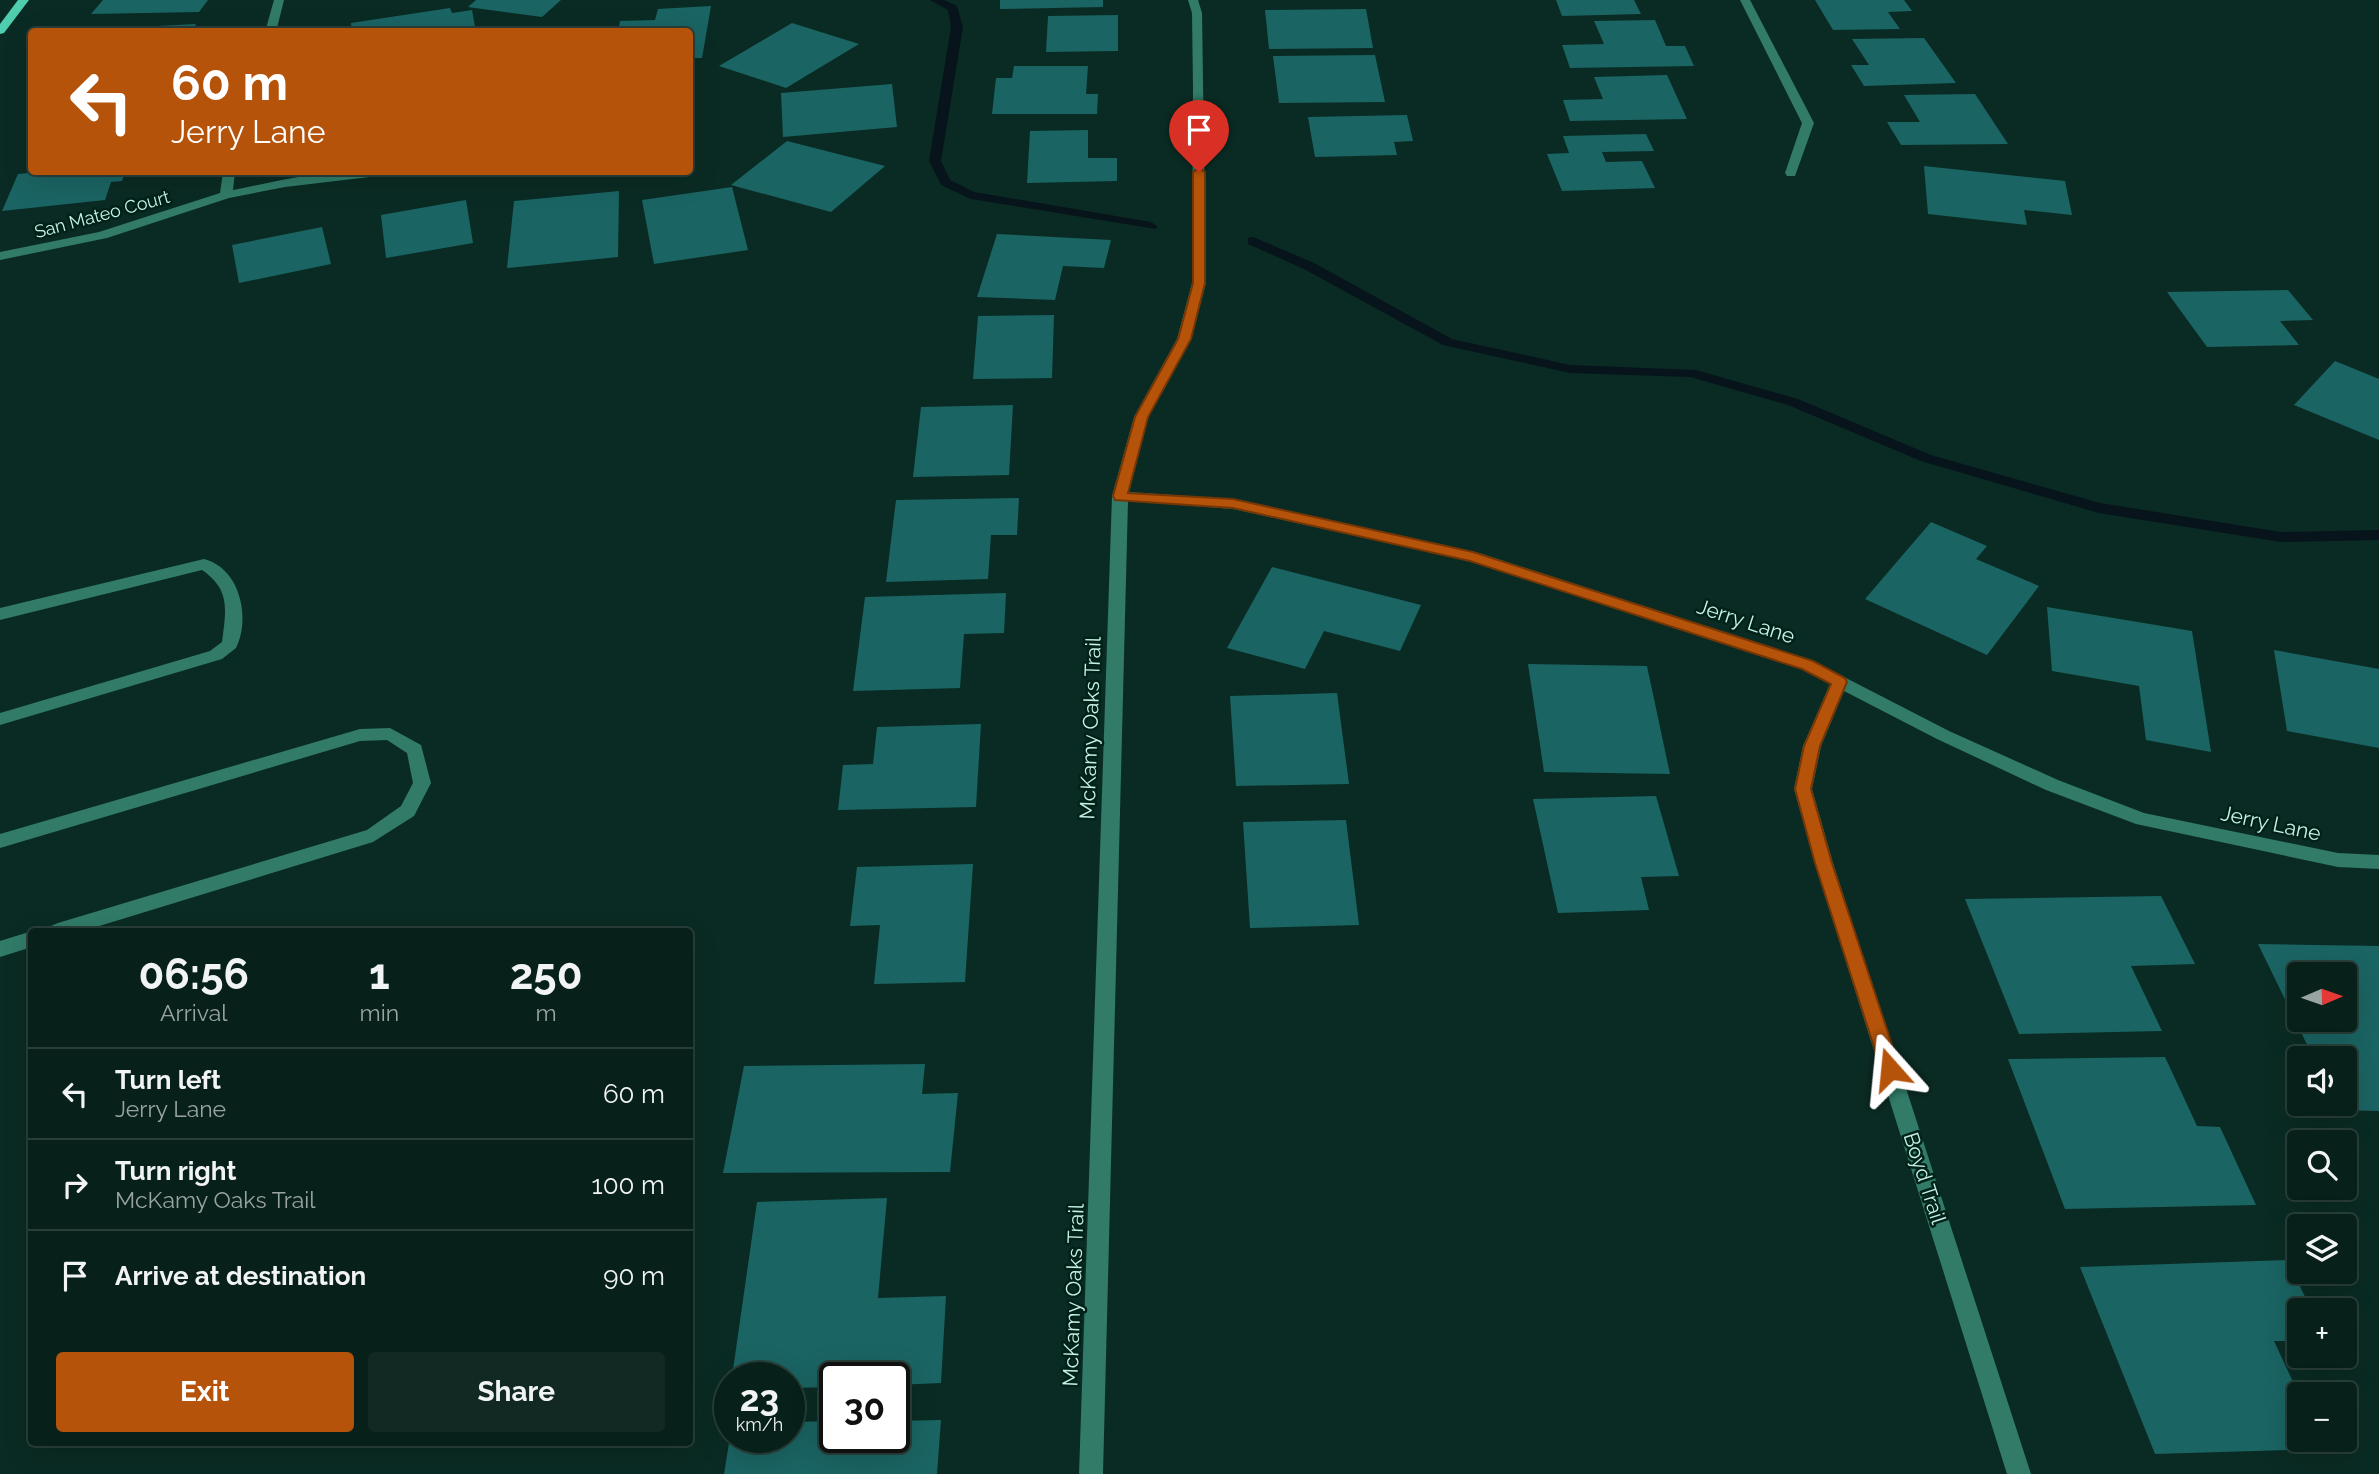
<!DOCTYPE html>
<meta charset="utf-8">
<style>
:root{--surface:#08201a;--page:#112823;--text:#f1f3f6;--muted:#98a3a2;--line:#293e39;--accent:#b45309}
body{margin:0;font-family:Raleway,sans-serif;background:var(--page);color:var(--text);height:100vh;display:flex;flex-direction:column;font-size:26px;white-space:nowrap}
*{box-sizing:border-box;margin:0}
p{font-size:23px;color:var(--muted)}
.icon{flex:none;width:38px;height:38px;fill:none;stroke:currentColor;stroke-width:2;stroke-linecap:round;stroke-linejoin:round}
.map{position:relative;flex:1;overflow:hidden}
.details{position:absolute;left:28px;top:928px;width:665px;height:518px;display:flex;flex-direction:column;background:var(--surface);border-radius:7px;box-shadow:0 7px 28px #0002,0 0 0 2px var(--line)}
.details>*{flex:none}
.hud{position:absolute;left:28px;top:28px;width:665px;height:147px;border-radius:7px;box-shadow:0 7px 28px #0002,0 0 0 2px var(--line);background:#b45309;color:#fff;overflow:hidden}
.needle{width:46px;rotate:88deg}
.buttons{position:absolute;left:2287px;top:962px;display:grid;gap:14px}
.buttons a{display:grid;place-items:center;width:70px;height:70px;border-radius:7px;background:var(--surface);box-shadow:0 7px 28px #0002,0 0 0 2px var(--line);font-size:35px}
.speed{position:absolute;left:714px;top:1362px;display:flex;gap:14px;font-size:35px;font-weight:700;text-align:center}
.speed>*{display:grid;place-content:center;width:91px;height:91px;border-radius:50%;background:var(--surface);box-shadow:0 7px 28px #0002,0 0 0 2px var(--line);line-height:1}
.speed small{font-size:18px;font-weight:400}
.speed .limit{border:4px solid #111;border-radius:10px;background:#fff;color:#111}
.pin{position:absolute;display:grid;place-items:center;width:60px;height:60px;color:#fff;margin:-72px -30px;border-radius:50% 50% 50% 0;rotate:-45deg;box-shadow:0 0 7px #0007}
.pin .icon{rotate:45deg}
.me{position:absolute;width:77px;margin:-38px;rotate:342deg;stroke-linejoin:round;filter:drop-shadow(0 0 5px #0008)}
.turn{display:flex;align-items:center;gap:24px;height:147px;padding:0 28px;font-size:32px}
.turn .icon{width:91px;height:91px;stroke-width:2.5}
.turn b{display:block;font-size:49px;line-height:60px}
.eta{display:flex;justify-content:space-evenly;align-items:center;height:119px;text-align:center}
.eta b{font-size:42px;font-weight:700;line-height:49px}
.button{display:flex;gap:14px;margin-top:auto;padding:14px 28px}
.button a{flex:1;height:80px;border-radius:7px;background:var(--accent);color:#fff;font-size:28px;font-weight:700;line-height:80px;text-align:center}
.button a+a{background:var(--page);color:var(--text)}
ul{padding:0;list-style:none}
li{display:flex;align-items:center;gap:21px;height:91px;padding:0 28px;border-top:2px solid var(--line)}
li div{flex:1}
li b{display:block;font-size:26px}
li em{font-style:normal}
.map>svg:first-child{display:block}
.lines{fill:none;stroke-linecap:round;stroke-linejoin:round}
.stream{fill:#07141b;fill-rule:evenodd}
.building{fill:#1a6463;fill-rule:evenodd}
.minor{fill:#317b68;fill-rule:evenodd}
.major{fill:#4fcdae;fill-rule:evenodd}
.route{fill:#b45309;stroke:#753606;stroke-width:2}
.labels{text-anchor:middle;dominant-baseline:central;stroke-width:5;stroke-linejoin:round;paint-order:stroke}
.far-street-label{font-size:18px;fill:#c4f2e4;stroke:#012119}
.street-label{font-size:21px;fill:#c4f2e4;stroke:#012119}
</style>
<div class="map">
<svg width="2379" height="1474" viewBox="0 0 2379 1474">
<rect width="100%" height="100%" fill="#0a2b23"/>
<g class="lines">
<path class="stream" d="M930,0H944L957,6L963,27L941,161L950,180L974,192L1151,222L1157,226L1156,229L971,199L941,185L929,161L951,27L948,10Z
M1253,237L1314,263L1452,339L1570,365L1696,370L1798,399L1931,455L2100,503L2281,532L2379,530V540L2281,542L2099,513L1921,461L1788,405L1690,377L1570,373L1443,345L1304,269L1248,244V238Z"/>
</g>
<path class="building" d="M103,0H208L199,12L91,14Z
M476,0H561L542,17L468,7Z
M1000,0H1103V7L1000,9Z
M1556,0H1634L1641,14L1562,16Z
M1815,0H1904L1912,11L1888,12L1900,29L1833,30Z
M711,6L702,58H690V32H618L620,21L655,20L658,9Z
M450,8L452,13L472,10L476,32H352L351,23Z
M1366,9L1373,48L1269,49L1265,10Z
M1118,15V51L1046,52L1048,16Z
M1655,20L1666,46H1685L1694,66L1570,68L1562,45L1604,44L1594,21Z
M792,23L859,44L786,88L719,66Z
M196,24L192,32H99V29Z
M1924,38L1956,83L1864,86L1851,65H1869L1852,39Z
M1375,55L1385,102L1279,103L1273,56Z
M1014,66H1088L1086,94H1098L1097,114H992L996,78H1012Z
M1667,75L1687,119L1570,121L1563,100L1603,99L1594,77Z
M892,84L897,127L783,137L781,93Z
M1975,94L2008,144L1901,145L1887,122H1920L1904,95Z
M1407,115L1413,141L1394,142L1397,155L1315,157L1308,117Z
M1088,130V158H1117V181L1027,183L1030,131Z
M1646,134L1654,151L1602,152L1606,162L1642,161L1655,188L1562,191L1547,154L1569,153L1563,136Z
M787,141L885,166L831,212L731,185Z
M1924,166L2065,181L2072,215L2024,210L2027,225L1928,214Z
M39,172H125L122,181L111,182L105,200L2,211L18,174Z
M732,187L748,250L654,264L642,200Z
M619,191L618,257L507,268L514,201Z
M466,200L473,243L386,258L381,215Z
M322,227L331,264L239,283L232,245Z
M997,234L1111,240L1104,268L1063,266L1055,300L977,297Z
M2288,290L2313,320L2280,321L2299,345L2207,347L2167,292Z
M1054,315L1052,378L973,379L978,316Z
M2335,361L2379,379V440L2294,405Z
M1013,405L1009,475L913,477L921,407Z
M1019,498L1017,535H991L988,579L886,582L896,500Z
M1931,522L1987,546L1976,559L2039,586L1987,655L1865,599Z
M1272,567L1421,605L1400,651L1324,631L1305,669L1227,648Z
M1006,593L1004,633L964,634L960,688L853,691L865,597Z
M2047,607L2192,631L2211,752L2146,740L2139,686L2052,671Z
M2274,650L2379,669V748L2287,731Z
M1528,664L1647,666L1670,774L1544,772Z
M1337,693L1349,784L1236,786L1230,696Z
M981,724L976,807L838,810L843,765L873,764L877,727Z
M1656,796L1679,876L1641,877L1649,910L1558,913L1533,799Z
M1346,820L1359,925L1250,928L1243,822Z
M973,864L965,982L874,984L880,925L850,926L857,867Z
M2161,896L2195,964L2131,966L2162,1031L2019,1034L1965,899Z
M2258,944L2379,946V1111L2338,1110L2335,1104H2345V1059H2314ZM2300,975H2345V1020H2300Z
M2165,1057L2197,1126L2220,1127L2256,1205L2065,1209L2008,1059Z
M925,1064L922,1094L958,1093L950,1172L723,1173L744,1066Z
M887,1198L878,1298L946,1296L941,1383L894,1385V1377H835V1387L789,1388V1377H732L757,1202Z
M2287,1260L2312,1311H2300V1341H2274L2300,1397V1440H2320L2324,1449L2155,1454L2080,1267Z
M941,1420L937,1474H724L730,1437H789V1422L835,1421V1437H894V1421Z"/>
<g class="lines">
<path class="minor" d="M274,0H284L276,32H265Z
M1188,0H1198L1202,13L1206,283L1191,339L1148,417L1129,492L1233,499L1479,553L1813,661L1949,731L2058,780L2144,813L2338,853L2379,855V869L2338,867L2136,824L2046,790L1937,739L1844,691L1821,746L1812,789L1833,863L2031,1474H2007L1815,863L1794,789L1803,746L1830,684L1801,669L1470,561L1233,509L1128,501L1103,1474H1079L1112,496L1134,417L1177,339L1192,283L1193,88L1192,13Z
M1740,0H1750L1814,123L1795,176H1787L1785,173L1802,123Z
M223,172H235L233,190C282,180 335,167 384,172L378,176L285,187L229,198L107,238L0,260V252L99,232L220,193Z
M204,559C240,568 251,618 236,648L222,659L0,725V713L210,651L222,642C226,610 231,590 202,570L0,620V608Z
M390,728L421,745L431,783L414,816L373,842L83,931H48L51,926L58,923L367,830L401,806L413,783L407,753L387,740L360,741L0,848V834L360,729Z
M32,931V947L0,957V941Z"/>
<path class="major" d="M18,0H29L4,33L0,34V24Z"/>
</g>
<path class="route" d="M1199,168L1205,172V283L1191,339L1148,417L1128,493L1233,499L1473,552L1813,661L1845,678L1847,682L1820,746L1811,789L1832,863L1900,1069L1897,1074L1890,1077L1884,1074L1881,1069L1815,863L1795,789L1804,746L1831,684L1802,669L1470,561L1233,508L1115,500L1113,496L1135,417L1178,339L1193,283V172Z"/>
<g class="labels">
<g class="far-street-label">
<text transform="translate(102 214) rotate(-15)">San Mateo Court</text>
</g>
<g class="street-label">
<text transform="translate(1746 621) rotate(18)">Jerry Lane</text>
<text transform="translate(1090 728) rotate(-88)">McKamy Oaks Trail</text>
<text transform="translate(2271 823) rotate(12)">Jerry Lane</text>
<text transform="translate(1925 1178) rotate(72)">Boyd Trail</text>
<text transform="translate(1073 1295) rotate(-88)">McKamy Oaks Trail</text>
</g>
</g>
</svg>
<div class="buttons">
<a><svg class="needle" viewBox="-14 -14 28 28"><path d="M0-13l5 13h-10z" fill="#e53935"/><path d="M0 13l5-13h-10z" fill="#98a3a2"/></svg></a>
<a><svg class="icon" aria-label="sound" viewBox="0 0 24 24"><path d="M4 9h4l5-4v14l-5-4H4zM17 9q2 3 0 6"/></svg></a>
<a><svg class="icon" aria-label="search" viewBox="0 0 24 24"><circle cx="10" cy="10" r="6"/><path d="M15 15l6 6"/></svg></a>
<a><svg class="icon" aria-label="layers" viewBox="0 0 24 24"><path d="M12 4l9 5-9 5-9-5zM3 14l9 5 9-5"/></svg></a>
<a>+</a>
<a>−</a>
</div>
<div class="speed"><div>23<small>km/h</small></div><div class="limit">30</div></div>
<div class="pin" style="left:1199px;top:172px;background:#d93025"><svg class="icon" aria-label="arrive" viewBox="0 0 24 24"><path d="M6 21V4h12l-3 4 3 4H6"/></svg></div>
<svg class="me" style="left:1890px;top:1069px" viewBox="-20 -20 40 40"><path d="M0-17L14 15 0 8-14 15z" fill="#b45309" stroke="#fff" stroke-width="4"/></svg>
<div class="hud">
<div class="turn"><svg class="icon" aria-label="left" viewBox="0 0 24 24"><path d="M17 20v-9H6M10 6l-5 5 5 5"/></svg><div><b>60 m</b>Jerry Lane</div></div>
</div>
<section class="details">
<div class="eta">
<div><b>06:56</b><p>Arrival</p></div>
<div><b>1</b><p>min</p></div>
<div><b>250</b><p>m</p></div>
</div>
<ul>
<li><svg class="icon" aria-label="left" viewBox="0 0 24 24"><path d="M17 20v-9H6M10 6l-5 5 5 5"/></svg><div><b>Turn left</b><p>Jerry Lane</p></div><em>60 m</em></li>
<li><svg class="icon" aria-label="right" viewBox="0 0 24 24"><path d="M7 20v-9h11M14 6l5 5-5 5"/></svg><div><b>Turn right</b><p>McKamy Oaks Trail</p></div><em>100 m</em></li>
<li><svg class="icon" aria-label="arrive" viewBox="0 0 24 24"><path d="M6 21V4h12l-3 4 3 4H6"/></svg><div><b>Arrive at destination</b></div><em>90 m</em></li>
</ul>
<div class="button"><a>Exit</a><a>Share</a></div>
</section>
</div>
